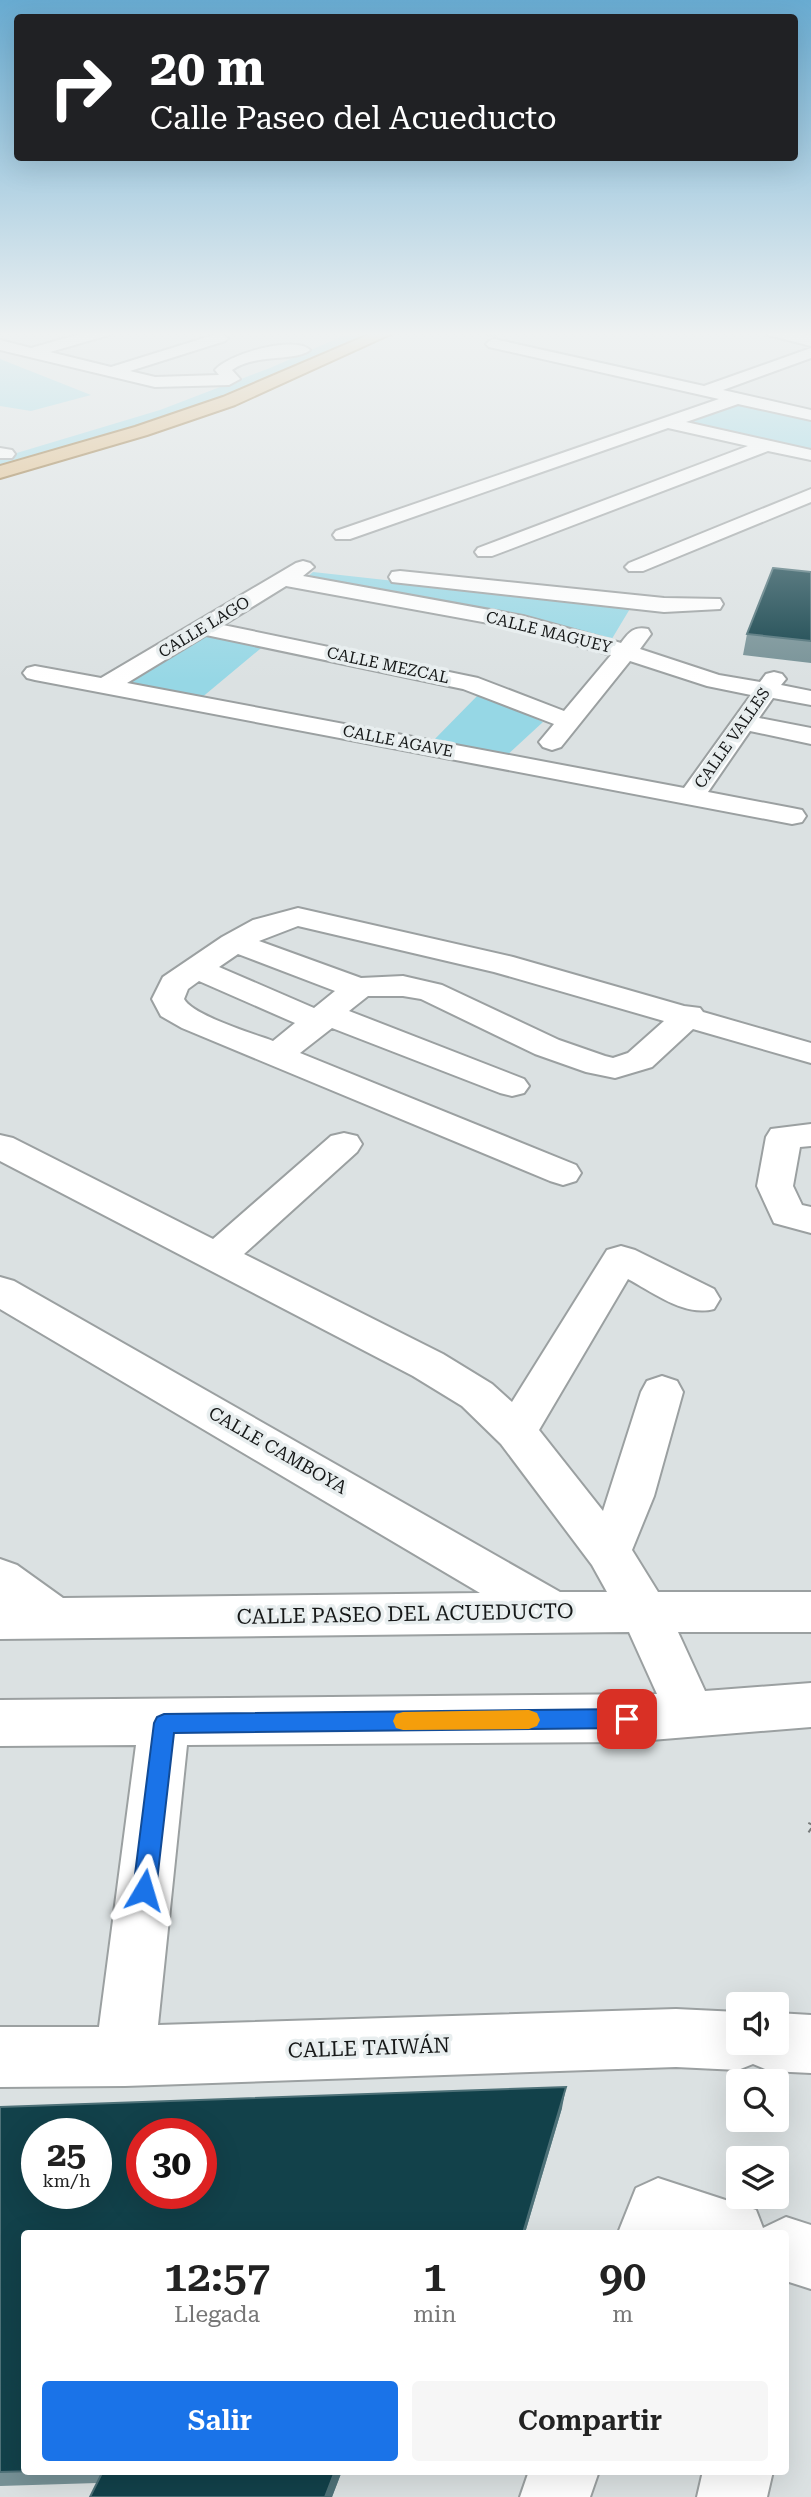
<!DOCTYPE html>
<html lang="es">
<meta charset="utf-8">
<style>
:root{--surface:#fff;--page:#f6f6f6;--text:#222;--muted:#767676;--accent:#1a73e8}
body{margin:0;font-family:"Roboto Serif",serif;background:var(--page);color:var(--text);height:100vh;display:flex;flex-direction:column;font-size:26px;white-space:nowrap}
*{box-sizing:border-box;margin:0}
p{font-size:23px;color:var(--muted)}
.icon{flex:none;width:38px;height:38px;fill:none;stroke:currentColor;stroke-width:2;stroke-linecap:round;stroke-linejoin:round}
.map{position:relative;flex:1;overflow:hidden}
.drawer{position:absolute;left:21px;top:2230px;width:768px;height:245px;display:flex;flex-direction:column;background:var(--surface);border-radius:7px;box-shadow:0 7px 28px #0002}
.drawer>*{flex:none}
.banner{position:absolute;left:14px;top:14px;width:784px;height:147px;border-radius:7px;box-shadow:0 7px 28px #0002;background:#202124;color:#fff;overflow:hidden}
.fabs{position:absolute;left:726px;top:1992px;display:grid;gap:14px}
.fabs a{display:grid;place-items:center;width:63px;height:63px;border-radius:7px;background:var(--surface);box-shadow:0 7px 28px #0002;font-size:35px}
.speed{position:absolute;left:21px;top:2118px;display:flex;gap:14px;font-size:35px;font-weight:700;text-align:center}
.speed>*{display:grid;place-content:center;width:91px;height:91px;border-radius:50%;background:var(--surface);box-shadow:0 7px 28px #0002;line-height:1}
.speed small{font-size:18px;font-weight:400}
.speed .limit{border:10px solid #d22;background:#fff;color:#111}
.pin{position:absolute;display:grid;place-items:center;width:60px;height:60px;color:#fff;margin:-30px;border-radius:14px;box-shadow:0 4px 10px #0006}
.me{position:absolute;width:77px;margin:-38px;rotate:7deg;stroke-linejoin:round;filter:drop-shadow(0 0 5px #0008)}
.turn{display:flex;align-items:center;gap:24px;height:147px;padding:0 21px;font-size:32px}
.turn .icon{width:91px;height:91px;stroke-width:2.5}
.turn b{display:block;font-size:49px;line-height:60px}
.eta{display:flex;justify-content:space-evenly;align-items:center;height:119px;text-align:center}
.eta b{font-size:42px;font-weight:600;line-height:49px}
.cta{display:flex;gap:14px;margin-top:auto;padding:14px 21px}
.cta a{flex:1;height:80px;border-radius:7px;background:var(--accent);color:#fff;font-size:28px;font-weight:600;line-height:80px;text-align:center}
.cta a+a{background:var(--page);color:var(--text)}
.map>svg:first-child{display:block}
.green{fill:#96d7e5}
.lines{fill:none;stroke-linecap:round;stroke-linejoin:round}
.minor-casing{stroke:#9ba0a1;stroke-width:4}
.major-casing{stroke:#8a601d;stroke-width:4}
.path{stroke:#767a7a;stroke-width:5;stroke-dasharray:2 6;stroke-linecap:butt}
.minor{fill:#fff;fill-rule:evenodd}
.major{fill:#dfb679;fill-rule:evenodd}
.wall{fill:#769196}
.shaded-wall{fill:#4e7178}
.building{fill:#12414a;stroke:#4e7178;stroke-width:2;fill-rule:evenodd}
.route{fill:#1a73e8;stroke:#114b97;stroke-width:2}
.slow{fill:#f59e0b}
.labels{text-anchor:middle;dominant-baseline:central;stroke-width:7;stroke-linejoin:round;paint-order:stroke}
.far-street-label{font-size:16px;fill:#161818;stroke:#e8eeef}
.street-label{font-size:18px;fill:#161818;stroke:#e8eeef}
.near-street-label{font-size:21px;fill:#161818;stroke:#e8eeef}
</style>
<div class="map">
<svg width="811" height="2497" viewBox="0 0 811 2497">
<rect width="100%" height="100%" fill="#dbe1e2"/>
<path class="green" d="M352,332H374L245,388L175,414L0,466V458L160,410L270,368Z
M0,359L91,395L31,411L0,406Z
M740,403L811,417V453L683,423Z
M313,572L631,607L610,642L503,612L306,578Z
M211,634L266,644L200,699L133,684V679L201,635Z
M481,692L543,722L504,758L428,746Z"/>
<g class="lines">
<defs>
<path id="minor" d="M87,332H111L109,335L50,352L111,367L220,333L228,338L225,341L130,371L155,377L219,375L215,370C228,354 294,335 310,350C296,362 256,353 232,370L240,379L229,385L155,387L0,350V340L31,348Z
M766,332H793L811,336V346L768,335Z
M494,339L704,386L811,348V358L723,390L811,410V420L738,404L686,422L811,450V460L768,451L492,556H478L475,552L478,548L748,446L668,428L350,539H336L333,535L336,531L719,399L489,347L486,344L489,341Z
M0,448L12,450L15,454L12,458H0Z
M811,489V502L643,571H629L625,567L629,563Z
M303,561L310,563L314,567L303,576L523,616L621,643C629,632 634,626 648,629L651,634L640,649L719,675L760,682L766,674L774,672L782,674L786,679L781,685L811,691V705L773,698L759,718L811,728V744L750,731L708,792L792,808L802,810L806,816L802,822L792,824L35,680L27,678L23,673L27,668L35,666L101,678L296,563ZM286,586L521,629L611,655L564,711L478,678L223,625ZM206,635L463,689L554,724L539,742L543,747L552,750L561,747L630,661L707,686L751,695L684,788L127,683Z
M400,571L664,598L720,599L723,604L720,609L664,612L392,582L389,577L392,572Z
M298,908L513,957L684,1006L700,1008L703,1012L811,1043V1063L693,1029L652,1067L615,1078L586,1072L535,1054L421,999L403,996H368L349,1011L524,1079L529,1086L524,1093L512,1096L500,1093L332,1028L300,1053L576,1165L581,1173L576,1181L563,1185L550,1181L182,1028L161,1016L152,999L163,977L222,937L253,920ZM298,926L494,972L664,1021L628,1053L613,1058L605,1056L559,1040L442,985L403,976L361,978L259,941ZM238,954L335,991L314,1008L219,967ZM199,981L295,1023L273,1041C254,1034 192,1015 184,999L188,989Z
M811,1124V1146L800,1147L793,1186L802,1205L811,1207V1233L774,1223L757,1186L766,1137L771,1129Z
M344,1133L357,1136L362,1144L357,1152L244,1254L443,1354L492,1384L512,1402L607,1250L621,1246L635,1250L714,1289L720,1299L714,1309C685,1317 654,1293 628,1279L539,1430L603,1511L641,1392L647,1381L662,1376L677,1381L683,1392L654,1496L632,1550L658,1592H811V1632H678L705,1691L811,1683V1727L627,1742L187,1745L158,2025L676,2009L738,2012V2042H777V2013L811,2015V2073L770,2071L753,2064L738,2070L676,2067L125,2086L0,2087V2027H99L136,1745L0,1746V1700L657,1694L629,1632L0,1639V1559L17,1565L63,1598L480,1593L0,1309V1277L14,1281L560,1592H607L592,1565L501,1444L462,1406L413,1376L0,1161V1135L13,1138L213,1239L331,1136Z
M658,2178L756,2210L763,2228L786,2217L811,2225V2289L786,2281V2233H618L636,2188Z
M529,2471H599L590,2497H520Z
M703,2471H773L767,2497H697Z"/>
<path id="major" d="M375,332H395L235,405L147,435L0,478V466L135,427L223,397Z"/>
</defs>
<use href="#minor" class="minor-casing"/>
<use href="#major" class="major-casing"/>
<path class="path" d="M811,1823L808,1829L811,1831"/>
<use href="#minor" class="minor"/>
<use href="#major" class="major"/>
</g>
<path class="wall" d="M474,332H507L492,337Z
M811,572V663L743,655L747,634Z
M0,2107L562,2108L525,2233H24V2471H342L332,2497H90L97,2483L0,2486Z"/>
<path class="shaded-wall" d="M492,332H507L492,337Z
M566,2087L562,2108L525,2233H523Z
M335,2471H342L332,2497H325Z"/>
<path class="building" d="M773,568L811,572V641L747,634Z
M566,2087L523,2233H24V2471H35L0,2472V2107ZM37,2133H96V2193H37ZM142,2133H201V2193H142Z
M103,2471H335L325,2497H90Z"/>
<linearGradient id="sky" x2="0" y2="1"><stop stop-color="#68abd1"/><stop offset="0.49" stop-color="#eff2f2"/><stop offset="1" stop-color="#eff2f2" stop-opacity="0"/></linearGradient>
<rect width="811" height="682" fill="url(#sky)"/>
<path class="route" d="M627,1709L635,1712L638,1719L635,1725L627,1728L174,1733L156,1890L152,1897L144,1901L136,1897L133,1890L154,1723L157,1717L164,1714Z"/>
<path class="slow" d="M529,1710L537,1713L540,1720L537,1726L529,1729L403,1730L396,1728L393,1721L396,1714L403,1712Z"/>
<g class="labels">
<g class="far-street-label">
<text transform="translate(204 627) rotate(-31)">CALLE LAGO</text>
<text transform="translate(549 632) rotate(14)">CALLE MAGUEY</text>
<text transform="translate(388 665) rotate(12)">CALLE MEZCAL</text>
<text transform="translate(732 738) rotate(-55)">CALLE VALLES</text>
<text transform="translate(398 741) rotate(11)">CALLE AGAVE</text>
</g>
<g class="street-label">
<text transform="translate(278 1450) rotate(30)">CALLE CAMBOYA</text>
</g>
<g class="near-street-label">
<text transform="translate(405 1614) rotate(-1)">CALLE PASEO DEL ACUEDUCTO</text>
<text transform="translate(369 2048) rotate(-2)">CALLE TAIWÁN</text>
</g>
</g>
</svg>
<div class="fabs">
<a><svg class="icon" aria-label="sound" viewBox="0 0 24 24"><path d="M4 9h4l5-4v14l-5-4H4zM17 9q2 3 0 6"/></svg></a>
<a><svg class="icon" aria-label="search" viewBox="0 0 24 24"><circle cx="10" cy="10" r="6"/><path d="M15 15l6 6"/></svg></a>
<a><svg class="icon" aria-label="layers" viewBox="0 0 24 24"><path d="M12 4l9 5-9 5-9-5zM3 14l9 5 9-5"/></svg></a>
</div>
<div class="speed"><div>25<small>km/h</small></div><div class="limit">30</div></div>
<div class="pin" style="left:627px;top:1719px;background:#d93025"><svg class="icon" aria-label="arrive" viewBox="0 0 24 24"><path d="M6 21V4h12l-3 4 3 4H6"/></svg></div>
<svg class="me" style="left:144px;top:1890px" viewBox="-20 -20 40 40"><path d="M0-17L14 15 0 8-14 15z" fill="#1a73e8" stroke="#fff" stroke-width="4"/></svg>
<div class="banner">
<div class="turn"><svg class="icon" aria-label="right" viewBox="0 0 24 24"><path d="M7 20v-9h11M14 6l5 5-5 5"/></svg><div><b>20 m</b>Calle Paseo del Acueducto</div></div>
</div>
<section class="drawer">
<div class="eta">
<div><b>12:57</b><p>Llegada</p></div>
<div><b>1</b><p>min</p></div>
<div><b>90</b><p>m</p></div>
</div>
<div class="cta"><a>Salir</a><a>Compartir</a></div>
</section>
</div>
